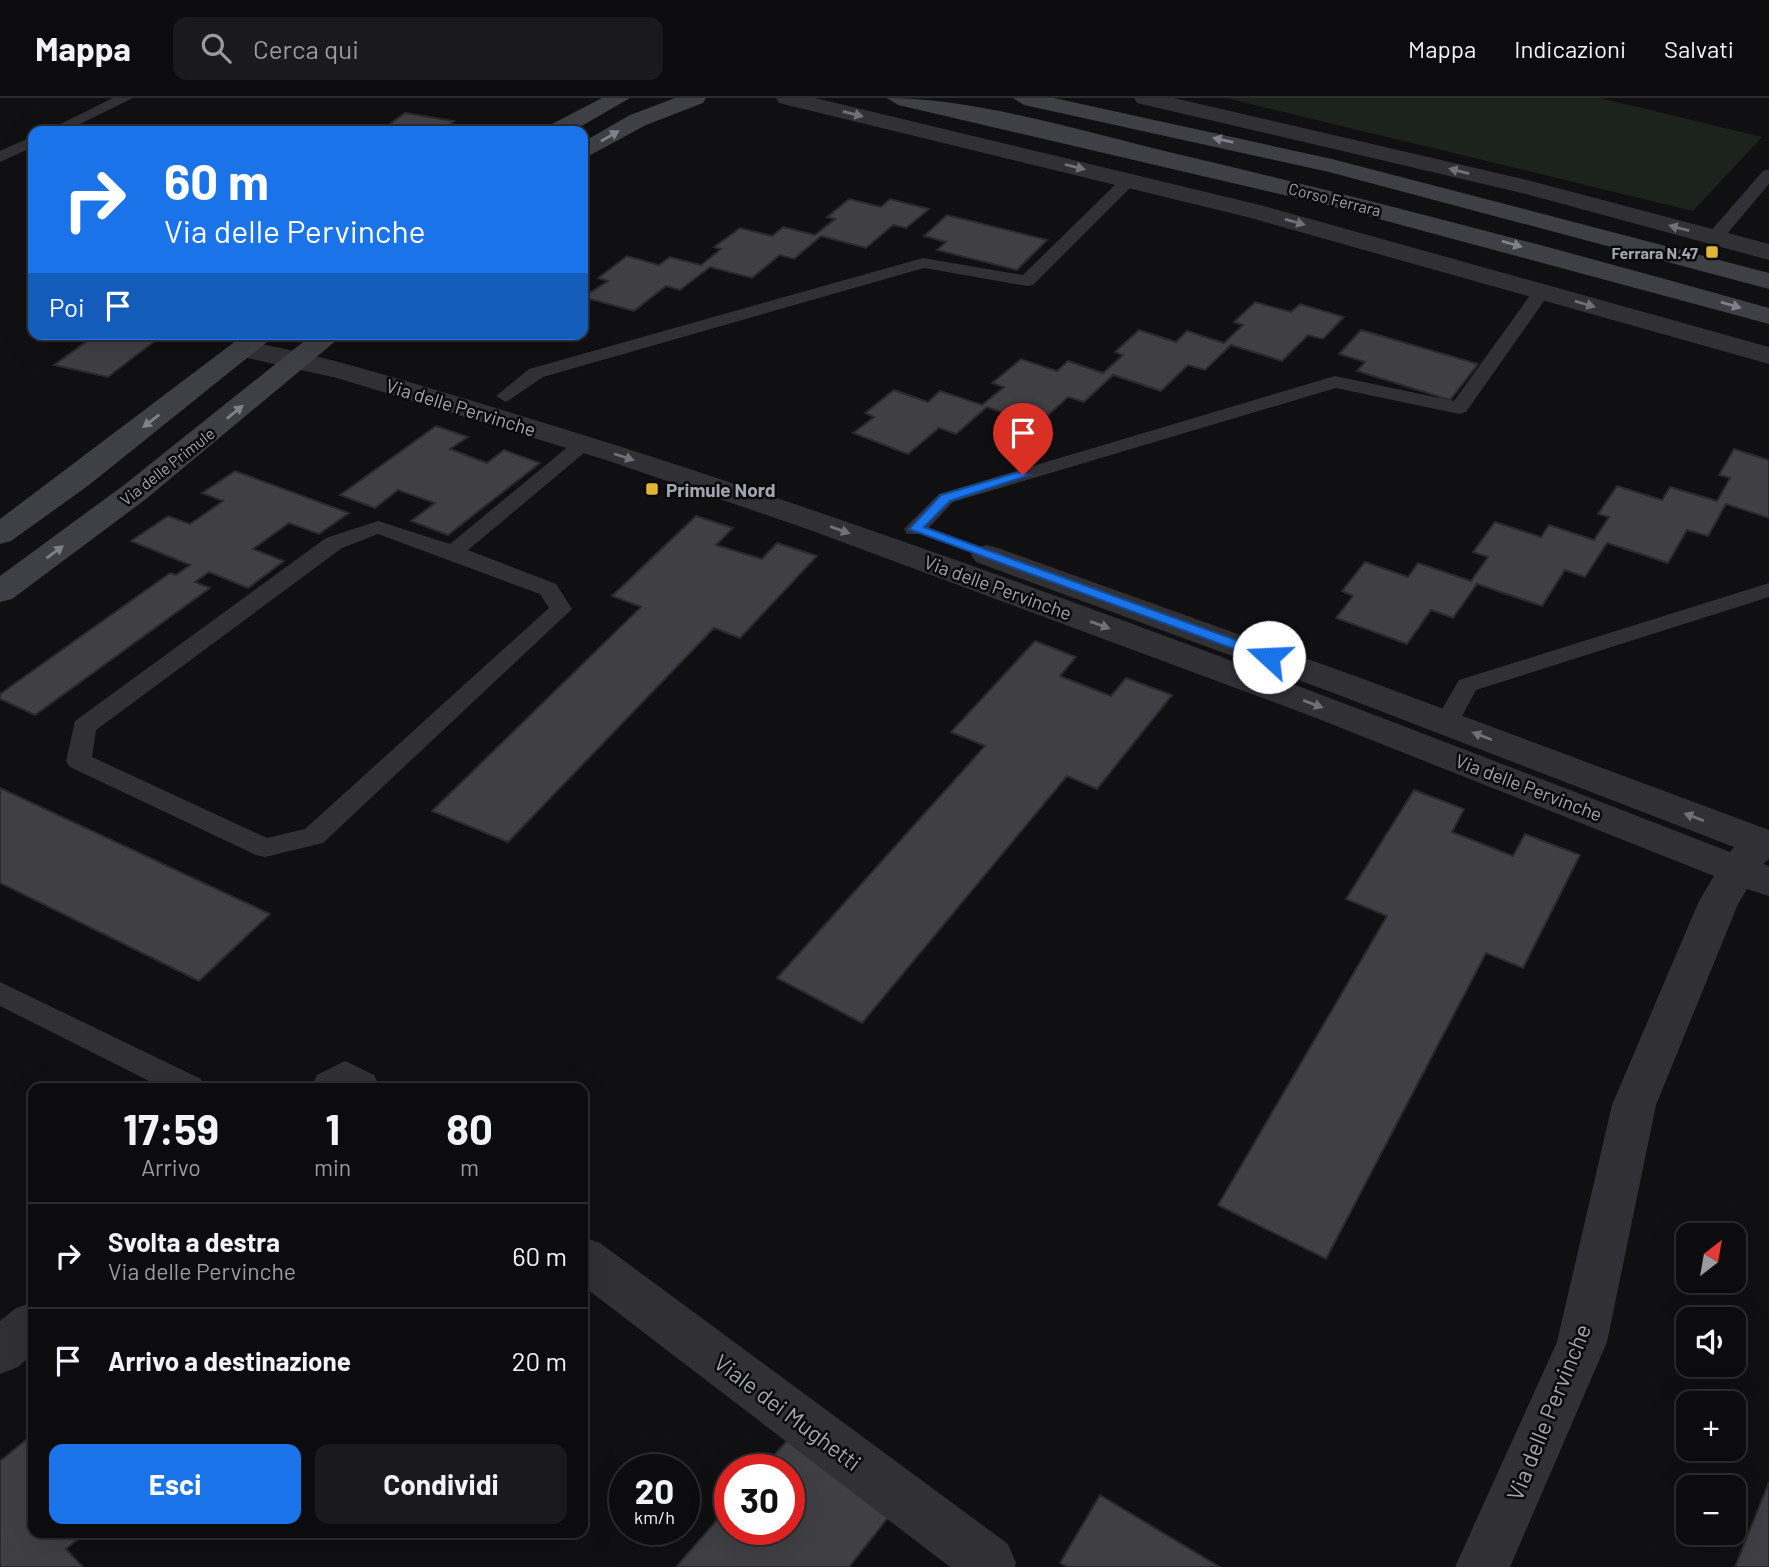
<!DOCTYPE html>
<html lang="it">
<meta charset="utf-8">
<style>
:root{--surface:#0c0b0d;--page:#1a191b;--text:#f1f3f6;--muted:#9a9b9d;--line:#2c2b2e;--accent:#1a73e8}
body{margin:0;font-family:Barlow,sans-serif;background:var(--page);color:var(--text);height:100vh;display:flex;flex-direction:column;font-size:26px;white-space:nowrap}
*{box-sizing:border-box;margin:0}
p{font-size:23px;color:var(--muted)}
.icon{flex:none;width:38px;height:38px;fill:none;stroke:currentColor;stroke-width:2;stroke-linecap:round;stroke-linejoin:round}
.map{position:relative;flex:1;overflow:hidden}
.side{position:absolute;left:28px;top:985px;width:560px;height:455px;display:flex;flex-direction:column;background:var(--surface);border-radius:14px;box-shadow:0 7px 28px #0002,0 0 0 2px var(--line)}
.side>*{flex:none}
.hud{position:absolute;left:28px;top:28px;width:560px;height:214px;border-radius:14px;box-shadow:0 7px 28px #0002,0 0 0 2px var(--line);background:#1a73e8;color:#fff;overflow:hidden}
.needle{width:46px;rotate:31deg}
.buttons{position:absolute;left:1676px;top:1125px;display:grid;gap:14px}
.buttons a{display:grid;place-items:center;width:70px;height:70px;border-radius:14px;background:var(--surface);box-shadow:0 7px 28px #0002,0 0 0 2px var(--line);font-size:35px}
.speed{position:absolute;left:609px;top:1356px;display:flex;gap:14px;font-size:35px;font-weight:700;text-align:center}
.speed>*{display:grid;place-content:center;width:91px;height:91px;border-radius:50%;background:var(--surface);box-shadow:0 7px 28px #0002,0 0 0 2px var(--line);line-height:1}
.speed small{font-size:18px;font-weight:400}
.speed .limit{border:10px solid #d22;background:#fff;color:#111}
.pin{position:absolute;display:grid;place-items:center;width:60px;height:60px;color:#fff;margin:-72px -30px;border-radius:50% 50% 50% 0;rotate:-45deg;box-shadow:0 0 7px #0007}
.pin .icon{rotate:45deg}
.me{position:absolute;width:77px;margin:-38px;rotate:290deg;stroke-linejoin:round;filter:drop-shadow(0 0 5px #0008)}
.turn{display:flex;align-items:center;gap:24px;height:147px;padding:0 21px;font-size:32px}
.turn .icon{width:91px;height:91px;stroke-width:2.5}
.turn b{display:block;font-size:49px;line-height:60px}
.then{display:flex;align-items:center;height:66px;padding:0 21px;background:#0003;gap:14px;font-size:26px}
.eta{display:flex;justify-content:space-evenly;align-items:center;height:119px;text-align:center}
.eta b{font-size:42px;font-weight:700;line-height:49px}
.button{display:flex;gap:14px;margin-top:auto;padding:14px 21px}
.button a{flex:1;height:80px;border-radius:14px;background:var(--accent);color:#fff;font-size:28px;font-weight:700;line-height:80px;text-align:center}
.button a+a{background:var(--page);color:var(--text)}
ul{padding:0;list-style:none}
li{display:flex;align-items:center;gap:21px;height:105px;padding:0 21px;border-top:2px solid var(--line)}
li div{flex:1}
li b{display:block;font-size:26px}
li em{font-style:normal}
header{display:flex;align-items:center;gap:42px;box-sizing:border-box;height:98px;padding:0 35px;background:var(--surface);border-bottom:2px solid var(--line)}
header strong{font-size:33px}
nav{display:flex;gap:38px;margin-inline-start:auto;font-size:24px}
.search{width:490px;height:63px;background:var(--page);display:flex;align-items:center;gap:18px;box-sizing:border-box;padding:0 24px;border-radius:14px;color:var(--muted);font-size:26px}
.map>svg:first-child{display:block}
.green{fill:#1c231d}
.building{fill:#3f3f44;stroke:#2a2a2c;stroke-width:2}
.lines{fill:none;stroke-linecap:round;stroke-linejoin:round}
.service{fill:#313135;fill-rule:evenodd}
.minor{fill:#313135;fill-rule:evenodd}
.secondary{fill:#3f4045;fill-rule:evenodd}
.oneway{fill:#6f7179}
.oneway2{fill:#7f828b}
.route{fill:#1a73e8;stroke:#114b97;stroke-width:2}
.poi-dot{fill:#e1b637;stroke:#0b0a0b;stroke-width:2.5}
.labels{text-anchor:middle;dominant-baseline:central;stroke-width:5;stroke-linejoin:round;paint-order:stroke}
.far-street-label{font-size:16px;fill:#a2a5b0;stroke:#0b0a0b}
.far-poi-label{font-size:16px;font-weight:bold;fill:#a2a5b0;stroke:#0b0a0b;text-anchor:end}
.street-label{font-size:19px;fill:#a2a5b0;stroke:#0b0a0b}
.poi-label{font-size:19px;font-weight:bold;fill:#a2a5b0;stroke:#0b0a0b;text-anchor:start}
.near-street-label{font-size:23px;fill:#a2a5b0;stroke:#0b0a0b}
</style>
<header>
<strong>Mappa</strong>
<div class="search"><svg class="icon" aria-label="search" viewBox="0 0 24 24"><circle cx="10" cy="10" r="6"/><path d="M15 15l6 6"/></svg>Cerca qui</div>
<nav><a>Mappa</a><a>Indicazioni</a><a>Salvati</a></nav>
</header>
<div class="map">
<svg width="1769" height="1469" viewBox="0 0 1769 1469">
<rect width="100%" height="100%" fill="#100f11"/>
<path class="green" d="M1226,0H1600L1762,39L1693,113Z"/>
<path class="building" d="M405,15L454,23L441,33H380Z
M849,101L881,109L890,101L929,111L906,130L893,127L866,150L821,138L794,161L780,157L752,180L710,169L680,192L666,188L634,213L590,201L583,206V199L608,183L598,180L627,158L659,167L670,159L701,167L721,151L714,149L740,130L772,138L783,129L815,137L835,121L827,119Z
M947,117L1047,142L1017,172L937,152L946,144L924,138Z
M1255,204L1291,214L1300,206L1344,219L1323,241L1308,237L1282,263L1231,247L1205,272L1188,267L1161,293L1113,277L1084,304L1068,299L1037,327L987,309L956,336L939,330L908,356L853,335L874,319L865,315L894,292L928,304L940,293L982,307L1004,289L992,285L1021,261L1057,273L1068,263L1103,275L1123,257L1115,254L1139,232L1176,244L1187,233L1224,245L1243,227L1234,224Z
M1361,232L1478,266L1450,302L1357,273L1365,264L1339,256Z
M97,236H164L108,279L54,267Z
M436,328L468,339L450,351L487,365L504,352L540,365L448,437L411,423L435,405L398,392L375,410L340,397Z
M1734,351L1769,362V420L1726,406L1708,438L1687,432L1668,465L1607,445L1585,479L1565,472L1542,508L1477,486L1453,520L1431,512L1407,546L1336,520L1353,498L1342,493L1365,464L1408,479L1418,465L1471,483L1488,459L1473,454L1495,424L1541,439L1549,427L1594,442L1609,419L1598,416L1617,388L1662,402L1670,389L1717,403L1730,380L1719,377Z
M235,373L349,415L319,436L289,425L253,451L284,463L248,490L209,474L195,484L210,490L35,617L0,601V596L170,475L176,477L190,467L131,443L168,418L190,426L223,403L202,395Z
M696,418L733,430L716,447L762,461L777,445L817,458L740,540L714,530L508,744L432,713L641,509L612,498Z
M1035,543L1076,559L1060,578L1111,598L1126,580L1172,597L1097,691L1067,678L862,925L777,880L985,648L951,634Z
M0,690L270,816L199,883L0,785Z
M1414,692L1464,711L1452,734L1513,758L1525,736L1580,757L1523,870L1486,855L1326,1161L1218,1107L1387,818L1346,801Z
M33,1336V1435H85L66,1451L83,1469H0V1363Z
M791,1338L891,1416L849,1469H676L730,1407V1432H789V1372H761Z
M1769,1384V1469H1735Z
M1100,1397L1220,1469H1067L1060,1465Z"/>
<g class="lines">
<path class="service" d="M113,0H133L66,33H46Z
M33,38V49L0,64V53Z
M1769,71V86L1721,143H1709L1706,139L1709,135L1763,73Z
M1128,78L1136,83L1134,86L1033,187L1027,188L924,170L543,279L506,304L496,298L529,271L923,160L1023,177L1122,80Z
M1542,188L1551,193L1466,314L1459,316L1336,290L953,404L923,436H907L904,431L939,396L1335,278L1454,303L1536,189Z
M583,340L590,342L593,346L590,350L468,452L556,486L572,511L323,745L265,759L256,757L70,669L66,663L75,623L326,440L378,423L450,446L576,342ZM378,436L540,496L549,510L305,731L267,740L92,659L96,632L342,450Z
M1769,485V499L1476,592L1455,631H1437L1434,625L1459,582Z
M0,884L201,981L205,990H163L0,908Z"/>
<path class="minor" d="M776,0H815L1264,108L1769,249V266L1247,119L779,5Z
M1134,0H1174L1531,83L1769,146V162L1526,96L1137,5Z
M244,243C320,256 392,279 466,301C559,329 652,358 744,389C1077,500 1404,628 1730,754L1734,749L1331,594L976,464L971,457L976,450L987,447L998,450L1355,578L1769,732V761L1763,766L1769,768V798L1747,791L1738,806L1656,1007L1607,1244L1510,1469H1455L1557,1244L1612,1007L1699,803L1714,778L1311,618L810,432L606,362L337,280L234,257L230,251L234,245Z
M345,963L374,977L380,990H311L317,977Z
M583,1139L600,1145L1008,1446L1016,1465L1015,1469H950L583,1188Z
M33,1204V1256L18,1269L0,1276V1223L16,1210Z"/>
<path class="secondary" d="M602,0H630L573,33H545L548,28Z
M675,0H706L703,5L646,27L583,61V44L630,17Z
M887,0C976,0 1085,34 1173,55C1373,102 1571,154 1769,210V226L1327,107L898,7Z
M1013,0H1054L1332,61L1769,175V191L1329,74L1024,7Z
M245,236H277L89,387L11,443L0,446V421Z
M313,236H344L146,401L12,501L0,504V478L124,387Z"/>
</g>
<defs><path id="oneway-solid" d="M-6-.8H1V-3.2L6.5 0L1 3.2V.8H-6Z" transform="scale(1.75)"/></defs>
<g class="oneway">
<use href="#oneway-solid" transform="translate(853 16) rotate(14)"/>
<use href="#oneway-solid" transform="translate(1075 69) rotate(14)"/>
<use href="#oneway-solid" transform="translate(1459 73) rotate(-166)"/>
<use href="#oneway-solid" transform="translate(1295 124) rotate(16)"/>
<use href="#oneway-solid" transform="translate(1679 130) rotate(-165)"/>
<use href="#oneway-solid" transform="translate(1585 206) rotate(16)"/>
<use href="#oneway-solid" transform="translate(624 359) rotate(18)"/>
<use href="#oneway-solid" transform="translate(840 432) rotate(20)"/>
<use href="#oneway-solid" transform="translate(1100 527) rotate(20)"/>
<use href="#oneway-solid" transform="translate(1313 606) rotate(20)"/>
<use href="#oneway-solid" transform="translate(1482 638) rotate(-159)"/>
<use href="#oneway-solid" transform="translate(1694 719) rotate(-159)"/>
</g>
<g class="oneway2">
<use href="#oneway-solid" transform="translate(610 38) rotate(-30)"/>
<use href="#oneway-solid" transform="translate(1223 42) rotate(-167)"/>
<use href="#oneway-solid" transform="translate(1512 146) rotate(16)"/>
<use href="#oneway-solid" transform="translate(1731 207) rotate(16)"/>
<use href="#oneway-solid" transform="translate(235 314) rotate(-39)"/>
<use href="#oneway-solid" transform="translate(151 323) rotate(142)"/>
<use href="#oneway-solid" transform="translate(55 454) rotate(-36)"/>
</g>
<path class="route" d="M1019,374L1030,377L950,403L924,429L1274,556V562H1264L909,431L941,397Z"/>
<g class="poi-dot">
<rect x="1705" y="147" width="14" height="14" rx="3.5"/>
<rect x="645" y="384" width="14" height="14" rx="3.5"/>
</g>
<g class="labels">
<g class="far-street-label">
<text transform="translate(1335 101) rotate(14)">Corso Ferrara</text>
<text transform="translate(167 368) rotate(-38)">Via delle Primule</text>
</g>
<g class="far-poi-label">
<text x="1698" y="154">Ferrara N.47</text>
</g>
<g class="street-label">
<text transform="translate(461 309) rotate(17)">Via delle Pervinche</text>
<text transform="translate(998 489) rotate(20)">Via delle Pervinche</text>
<text transform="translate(1529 689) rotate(21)">Via delle Pervinche</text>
</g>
<g class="poi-label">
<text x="666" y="391">Primule Nord</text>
</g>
<g class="near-street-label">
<text transform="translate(788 1314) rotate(37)">Viale dei Mughetti</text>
<text transform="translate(1548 1314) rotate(-68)">Via delle Pervinche</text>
</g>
</g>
</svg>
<div class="buttons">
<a><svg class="needle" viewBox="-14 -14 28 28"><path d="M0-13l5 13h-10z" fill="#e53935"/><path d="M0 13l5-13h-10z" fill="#9a9b9d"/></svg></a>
<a><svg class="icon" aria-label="sound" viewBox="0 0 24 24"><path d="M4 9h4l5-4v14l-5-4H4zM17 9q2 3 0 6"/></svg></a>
<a>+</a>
<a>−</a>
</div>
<div class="speed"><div>20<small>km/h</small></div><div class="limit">30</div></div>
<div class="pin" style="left:1023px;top:377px;background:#d93025"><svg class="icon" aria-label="arrive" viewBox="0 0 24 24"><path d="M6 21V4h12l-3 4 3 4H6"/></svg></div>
<svg class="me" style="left:1269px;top:559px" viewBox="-20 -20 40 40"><circle r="19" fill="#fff"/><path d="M0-13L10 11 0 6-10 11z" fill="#1a73e8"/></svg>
<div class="hud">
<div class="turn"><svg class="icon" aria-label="right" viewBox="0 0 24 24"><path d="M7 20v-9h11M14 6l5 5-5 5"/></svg><div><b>60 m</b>Via delle Pervinche</div></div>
<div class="then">Poi<svg class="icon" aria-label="arrive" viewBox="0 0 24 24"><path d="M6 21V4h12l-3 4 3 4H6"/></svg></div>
</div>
<section class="side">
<div class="eta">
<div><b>17:59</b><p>Arrivo</p></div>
<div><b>1</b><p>min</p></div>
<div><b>80</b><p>m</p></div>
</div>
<ul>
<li><svg class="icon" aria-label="right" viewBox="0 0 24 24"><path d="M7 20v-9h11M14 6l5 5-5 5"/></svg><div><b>Svolta a destra</b><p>Via delle Pervinche</p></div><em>60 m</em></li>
<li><svg class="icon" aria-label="arrive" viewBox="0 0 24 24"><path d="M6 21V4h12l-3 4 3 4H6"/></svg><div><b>Arrivo a destinazione</b></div><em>20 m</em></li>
</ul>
<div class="button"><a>Esci</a><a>Condividi</a></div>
</section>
</div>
